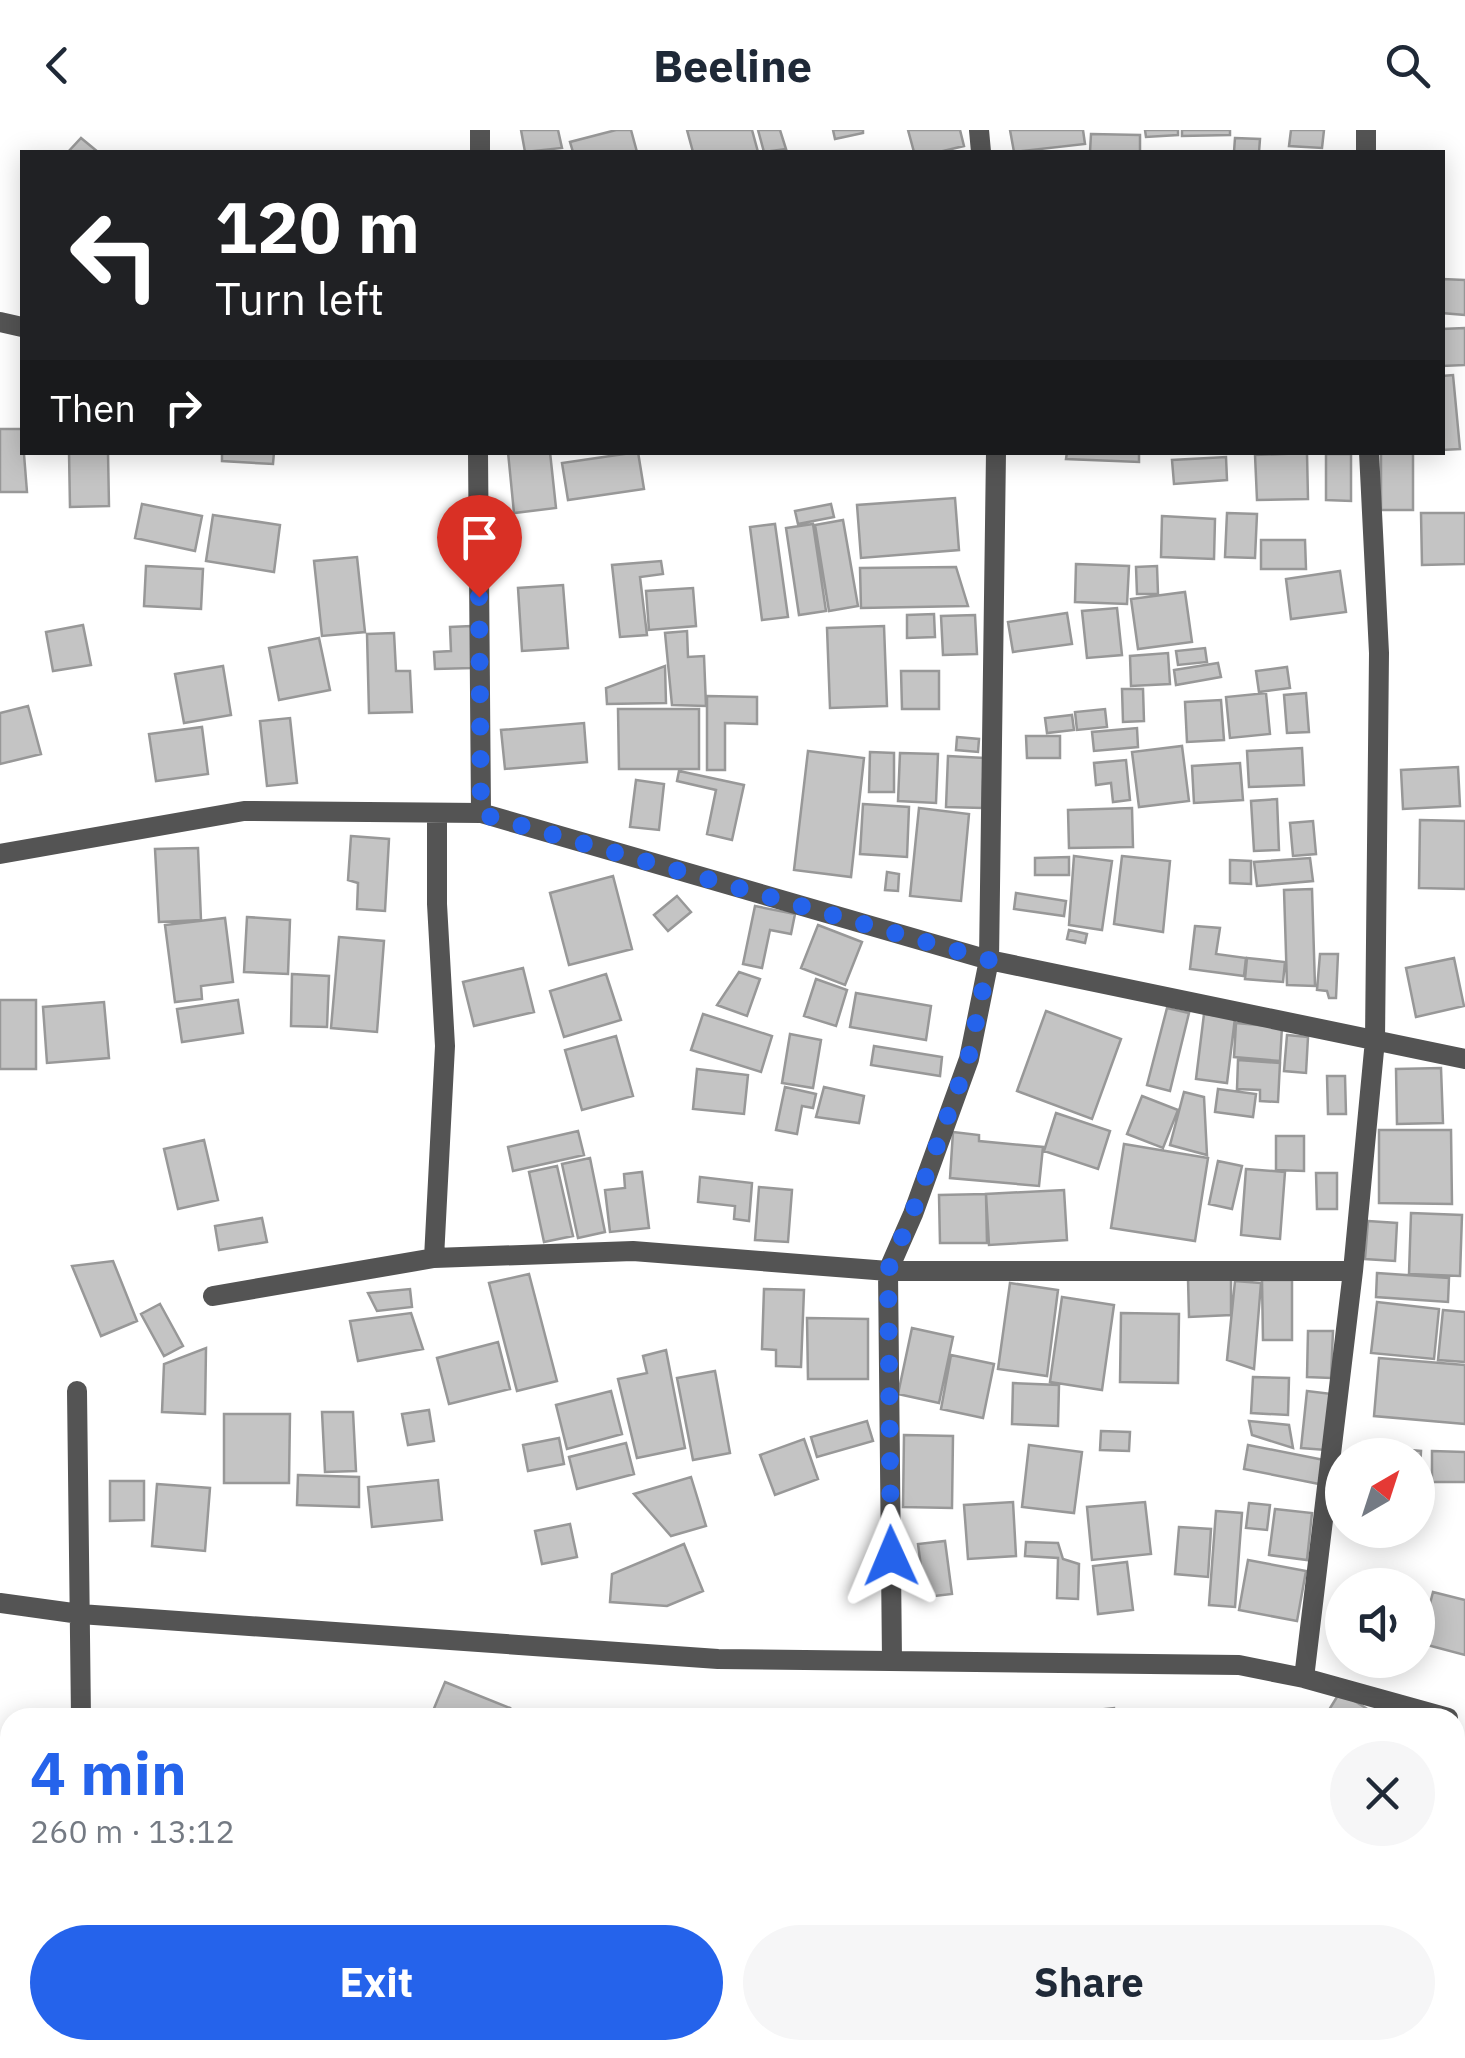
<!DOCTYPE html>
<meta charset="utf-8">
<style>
:root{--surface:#fff;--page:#f6f6f7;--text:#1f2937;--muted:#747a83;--accent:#2563eb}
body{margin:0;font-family:"IBM Plex Sans",sans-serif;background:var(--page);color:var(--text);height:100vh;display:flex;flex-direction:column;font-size:38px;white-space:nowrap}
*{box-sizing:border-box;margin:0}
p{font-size:32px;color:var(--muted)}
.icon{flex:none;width:55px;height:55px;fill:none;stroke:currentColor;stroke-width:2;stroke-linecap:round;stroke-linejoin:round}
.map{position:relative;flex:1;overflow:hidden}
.panel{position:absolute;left:0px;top:1578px;width:1465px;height:352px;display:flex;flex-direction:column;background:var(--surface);border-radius:30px 30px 0 0;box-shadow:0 5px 25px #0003}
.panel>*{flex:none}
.banner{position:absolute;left:20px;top:20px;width:1425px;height:305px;border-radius:0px;box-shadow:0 5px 25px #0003;background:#202124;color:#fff;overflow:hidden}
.needle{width:65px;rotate:39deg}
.buttons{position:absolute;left:1325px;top:1308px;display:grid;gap:20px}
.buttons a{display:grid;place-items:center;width:110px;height:110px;border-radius:50%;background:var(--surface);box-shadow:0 5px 25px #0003;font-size:50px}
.pin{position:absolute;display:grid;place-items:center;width:85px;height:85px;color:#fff;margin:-102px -42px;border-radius:50% 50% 50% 0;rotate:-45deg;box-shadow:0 0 10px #0007}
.pin .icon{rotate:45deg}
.me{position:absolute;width:110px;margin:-55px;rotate:359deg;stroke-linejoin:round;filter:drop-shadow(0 0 8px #0008)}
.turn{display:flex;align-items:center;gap:35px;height:210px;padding:0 30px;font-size:45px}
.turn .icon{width:130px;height:130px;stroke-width:2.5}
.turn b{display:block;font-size:70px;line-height:85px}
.then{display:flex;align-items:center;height:95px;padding:0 30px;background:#0003;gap:20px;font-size:38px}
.round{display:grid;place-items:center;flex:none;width:105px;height:105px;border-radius:52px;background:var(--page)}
.head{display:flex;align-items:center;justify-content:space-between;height:170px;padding:0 30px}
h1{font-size:60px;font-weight:700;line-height:75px;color:var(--accent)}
.cta{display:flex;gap:20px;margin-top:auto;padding:20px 30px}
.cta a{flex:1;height:115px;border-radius:60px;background:var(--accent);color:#fff;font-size:40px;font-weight:700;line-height:115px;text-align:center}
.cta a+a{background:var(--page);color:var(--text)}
header{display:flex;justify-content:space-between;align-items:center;height:130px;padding:0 30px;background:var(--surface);font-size:45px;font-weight:700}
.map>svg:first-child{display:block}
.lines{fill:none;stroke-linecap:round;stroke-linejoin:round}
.stream{stroke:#a2a2a2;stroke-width:10}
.building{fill:#c4c4c4;stroke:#989898;stroke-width:2.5}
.street{stroke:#545454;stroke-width:20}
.route{stroke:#2563eb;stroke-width:18;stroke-dasharray:0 32.4}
</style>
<header><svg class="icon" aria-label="back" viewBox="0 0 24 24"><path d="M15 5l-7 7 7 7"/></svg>Beeline<svg class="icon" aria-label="search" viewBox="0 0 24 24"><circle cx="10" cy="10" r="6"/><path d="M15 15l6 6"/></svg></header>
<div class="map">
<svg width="1465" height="1928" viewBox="0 0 1465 1928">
<rect width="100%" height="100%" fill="#fff"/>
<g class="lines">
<path class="stream" d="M0,1914L10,1911
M339,1920L347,1928"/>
</g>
<path class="building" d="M521,0H558L562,18L525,22Z
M616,0H631L637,22H573L570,12Z
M687,0H752L758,22H693Z
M758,0H780L786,19L764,22Z
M833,0H863V3L835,9Z
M908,0H960L964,16L939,22H914Z
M1010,0H1083L1085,14L1014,22Z
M1145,0H1178V5L1146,7Z
M1182,0H1230V5L1182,6Z
M1291,0H1324L1322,18L1289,16Z
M1091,4L1140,5V22H1090Z
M81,8L98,22H68Z
M1235,8L1260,9L1259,22H1234Z
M1442,149L1465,150V185L1442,183Z
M1465,198V235L1442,236V199Z
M1453,245L1460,319L1442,320V246Z
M0,299H22L27,362H0Z
M69,322H108L109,376L70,377Z
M222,322H274L273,334L222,331Z
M508,322H550L556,378L514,383Z
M638,322L644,359L568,370L562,333Z
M1067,322H1139V332L1066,329Z
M1381,322H1413V380H1381Z
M1307,323L1308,369L1257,370L1255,325Z
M1326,324H1351V371L1326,370Z
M1226,327L1227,350L1174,354L1172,330Z
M955,368L959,420L861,428L857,375Z
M142,374L202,386L195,421L135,408Z
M831,374L834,387L798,394L795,381Z
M1227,383L1257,384L1255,428L1225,427Z
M1421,383H1465V434L1422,435Z
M213,385L280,395L274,442L206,431Z
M1162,386L1215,389L1214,429L1161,427Z
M843,390L858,476L829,481L815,395Z
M775,394L788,487L762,490L750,397Z
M813,394L826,481L799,485L786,398Z
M1261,410H1305L1306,439H1261Z
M357,427L365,502L322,506L314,431Z
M661,431L663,444L640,447L647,505L620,507L612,435Z
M1076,434L1129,436L1127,474L1075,472Z
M146,436L203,439L201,479L144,476Z
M1157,436L1158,464H1137L1136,437Z
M956,437L968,476L861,478L860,438Z
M1340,441L1346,482L1291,489L1286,449Z
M563,455L568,518L522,521L518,458Z
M693,458L696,496L649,500L646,461Z
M1185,462L1192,512L1138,519L1131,469Z
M1117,478L1122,525L1087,528L1082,481Z
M1067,483L1072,514L1013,522L1008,492Z
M934,484L935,507L907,508V485Z
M975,485L977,524L943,525L941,486Z
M83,495L91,535L53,541L46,502Z
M471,496L473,538L435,539L434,522L451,521L450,497Z
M884,496L887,576L830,578L827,498Z
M687,501L688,527L704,526L706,576L672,575L665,503Z
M394,503L396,541H410L412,582L369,583L367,504Z
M319,508L330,560L279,570L269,518Z
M1205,518L1207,532L1178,535L1176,521Z
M1168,523L1170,554L1131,556L1130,526Z
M1218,533L1221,547L1176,555L1174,540Z
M223,536L231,585L184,593L175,544Z
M665,536L666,573L607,574L606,558Z
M1287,537L1290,558L1259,562L1256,541Z
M901,541H939V579H902Z
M1122,559H1143L1144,591L1123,592Z
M1266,563L1270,604L1230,608L1226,567Z
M1306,563L1309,602L1287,603L1284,565Z
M707,566L757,567V594L725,593V640H707Z
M1221,570L1224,610L1187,612L1185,572Z
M28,576L41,624L0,634V583Z
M618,579H699V639H619Z
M1105,579L1107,597L1077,600L1075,582Z
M1072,585L1074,600L1047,603L1045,588Z
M290,588L297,653L267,656L260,591Z
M584,593L587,632L505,639L501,600Z
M202,597L208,644L156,651L149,604Z
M1137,598L1138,617L1094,621L1092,602Z
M1026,606H1060V628H1027Z
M957,607L979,609L978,622L956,620Z
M1182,616L1189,671L1139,677L1132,622Z
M1302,618L1304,655L1249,657L1247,621Z
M808,621L864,628L851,747L794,740Z
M870,622L894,623V662H869Z
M900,623L938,624L936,673L898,671Z
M948,626L984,628L982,678L946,677Z
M1126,630L1130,670L1113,672L1111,653L1096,655L1094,633Z
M1240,633L1243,670L1194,673L1192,636Z
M1458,637L1460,676L1403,679L1401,640Z
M679,641L744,655L732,710L707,704L716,660L677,651Z
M636,650L664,654L659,700L630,697Z
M1277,669L1279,720L1254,721L1251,671Z
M863,674L909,677L907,727L860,724Z
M919,678L969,684L961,771L910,766Z
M1132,678L1133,717L1069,718L1068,680Z
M1420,690L1465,691V759L1419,758Z
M1313,691L1316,724L1293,726L1290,693Z
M351,706L389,709L385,781L357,779L358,753L348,750Z
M198,718L201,790L159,792L155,719Z
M1074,726L1112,731L1102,800L1069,795Z
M1122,726L1170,731L1163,802L1114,794Z
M1069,727V745H1035V728Z
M1310,728L1313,751L1257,756L1254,732Z
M1230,730L1251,731V754L1230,753Z
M887,742L899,744L898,761L885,760Z
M613,746L632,819L569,835L550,763Z
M1312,759L1315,856L1287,855L1284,760Z
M1016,763L1066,771L1064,786L1014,779Z
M677,766L691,782L668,801L654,785Z
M755,776L795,784L791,804L770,800L762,838L743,834Z
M247,787L290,790L288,844L244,842Z
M225,788L233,852L201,856L202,869L175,872L165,795Z
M818,795L862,812L845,855L801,838Z
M1195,796L1220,798L1216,824L1246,828L1244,846L1190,839Z
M1069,800L1087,804L1085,813L1067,809Z
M339,807L384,811L377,902L331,898Z
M1320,824H1338L1336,868H1329L1327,861L1317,860Z
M1247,828L1285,832L1283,852L1245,849Z
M1454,828L1464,876L1416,887L1406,838Z
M523,838L534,882L474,896L463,852Z
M739,842L760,849L747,886L717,875Z
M292,844L329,846L327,897L291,896Z
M606,844L621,890L564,907L550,861Z
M816,849L847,860L836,896L804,886Z
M856,863L931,876L926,910L850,897Z
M0,870H36V939H0Z
M238,870L243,903L182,912L177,879Z
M104,872L109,928L47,933L43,877Z
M1167,878L1189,883L1170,961L1147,955Z
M1046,881L1121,909L1092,989L1017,961Z
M703,884L772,906L761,942L691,920Z
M1204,884L1235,888L1227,953L1196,949Z
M1236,893L1282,897L1280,931L1234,927Z
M790,904L821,910L813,958L782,953Z
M1287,905L1308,907L1306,943L1284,941Z
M616,906L633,966L582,980L565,920Z
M874,916L942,927L940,946L871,935Z
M1238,930L1280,933L1278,972L1260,971V960L1237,959Z
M1441,938L1443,993L1397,994L1396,939Z
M697,939L748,945L744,984L693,979Z
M1327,946H1345L1346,984H1328Z
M785,957L816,964L813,978L802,976L797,1004L776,1000Z
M824,957L864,966L859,993L816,987Z
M1218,959L1256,964L1253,987L1215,982Z
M1184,962L1204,967L1207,1025L1170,1015Z
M1142,966L1178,980L1163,1018L1127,1004Z
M1056,983L1110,1001L1098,1039L1044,1021Z
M1379,1000H1451L1452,1074L1379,1073Z
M578,1001L584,1025L513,1041L508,1017Z
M953,1002L979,1005V1011L1043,1017L1039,1056L950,1048Z
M1276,1006H1304V1041L1276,1040Z
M204,1010L218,1070L178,1079L164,1019Z
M1124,1014L1208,1028L1195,1111L1111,1098Z
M590,1028L605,1102L578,1108L562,1034Z
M1218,1031L1242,1036L1232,1079L1209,1074Z
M557,1036L573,1106L544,1112L529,1042Z
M1246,1039L1285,1042L1280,1109L1241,1105Z
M642,1042L649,1098L610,1102L605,1060L625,1058L624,1044Z
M1316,1043H1337V1079H1317Z
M700,1047L752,1053L749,1091L734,1089L735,1076L698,1072Z
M759,1057L792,1060L788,1112L755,1110Z
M1064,1060L1067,1110L989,1115L986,1064Z
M986,1064L987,1113H940L939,1065Z
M1411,1083L1462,1085L1460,1146L1409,1144Z
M262,1088L267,1112L219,1120L215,1096Z
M1368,1091L1397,1093L1395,1131L1365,1129Z
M113,1131L137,1191L101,1206L72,1136Z
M1377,1143L1449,1148L1448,1172L1376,1167Z
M529,1144L557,1251L517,1261L489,1153Z
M1231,1147V1185L1189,1187L1188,1149Z
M1262,1150H1292V1210H1263Z
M1235,1151L1261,1153L1254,1239L1227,1230Z
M1010,1153L1058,1160L1047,1246L998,1239Z
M410,1159L412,1177L377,1181L368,1163Z
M764,1159L804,1160L801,1237L776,1236V1220L762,1219Z
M1062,1167L1114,1175L1102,1260L1050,1252Z
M1377,1172L1439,1179L1434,1229L1371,1223Z
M160,1174L183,1216L164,1226L141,1184Z
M1443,1180L1465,1182V1232L1438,1230Z
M411,1183L423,1219L358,1231L350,1191Z
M1121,1183L1179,1184L1178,1253L1120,1252Z
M807,1188L868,1189V1249H808Z
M912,1198L953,1207L939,1273L898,1264Z
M1308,1201H1333L1331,1248L1307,1247Z
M498,1212L510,1259L449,1274L437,1228Z
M206,1218L205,1284L162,1282L164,1234Z
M666,1220L685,1318L637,1328L618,1249L647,1243L643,1226Z
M951,1225L994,1234L983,1288L941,1279Z
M1379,1228L1465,1235V1294L1374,1286Z
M715,1241L730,1323L693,1330L677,1248Z
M1253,1247L1289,1248L1288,1285L1251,1283Z
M1013,1253L1059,1255L1058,1296L1012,1294Z
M611,1261L622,1304L567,1319L556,1275Z
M1307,1261L1332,1264L1326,1320L1301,1318Z
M429,1280L434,1311L408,1315L402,1284Z
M322,1282H353L356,1341L325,1342Z
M224,1284H290L289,1353H224Z
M867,1291L873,1311L817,1327L811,1307Z
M1249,1291L1289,1295L1293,1318L1252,1305Z
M1101,1301L1130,1302L1129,1321L1100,1320Z
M904,1305L953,1306L952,1378L903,1377Z
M559,1308L564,1334L528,1341L523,1315Z
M804,1309L818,1349L775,1365L760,1325Z
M626,1313L634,1344L577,1359L569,1327Z
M1029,1315L1082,1322L1074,1383L1022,1377Z
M1248,1315L1324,1330L1319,1354L1244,1339Z
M1398,1319L1421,1321L1419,1358L1418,1325H1397Z
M1432,1321L1465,1322V1352H1432Z
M298,1345L359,1347V1377L297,1375Z
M691,1347L706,1396L671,1406L634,1364Z
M438,1350L442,1390L372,1397L368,1357Z
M110,1351H144V1390L110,1391Z
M157,1354L210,1358L205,1421L152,1416Z
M1013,1372L1016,1426L968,1429L964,1375Z
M1145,1372L1151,1424L1092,1430L1087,1377Z
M1249,1373L1270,1375L1267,1400L1246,1398Z
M1275,1379L1312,1383L1307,1430L1269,1425Z
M1216,1381L1242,1383L1235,1477L1209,1475Z
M570,1394L577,1427L542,1434L535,1401Z
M1179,1397L1211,1399L1208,1447L1175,1444Z
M945,1411L952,1464L925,1467L918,1414Z
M1026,1412L1058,1413L1063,1429L1079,1434L1078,1469L1057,1468L1058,1428L1025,1426Z
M684,1414L703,1461L667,1476L610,1472L612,1444Z
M1248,1430L1306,1441L1297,1491L1239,1480Z
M1127,1432L1133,1480L1098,1484L1093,1436Z
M1433,1462L1465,1470V1525L1420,1513Z
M445,1552L510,1578L506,1588H430Z
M1340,1562L1377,1585L1376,1588H1324Z
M1114,1578L1115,1588H1076L1075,1582Z
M1461,1736L1465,1737V1803L1455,1801V1769Z
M874,1920H938L939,1928H875Z
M1046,1920H1084L1085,1928H1047Z
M1386,1920H1427V1928H1383Z"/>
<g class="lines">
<path class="street" d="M979,0L981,22
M480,22V0
M1366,22V0
M0,192L22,197
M478,322L481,683
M0,724L244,681L481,683L989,830L1465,929
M434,1128L445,916L437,774V683
M213,1166L434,1128L633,1121L888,1141H1353
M77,1261L81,1588
M0,1473L80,1484L718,1529L1239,1535L1304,1548L1448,1588
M892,1531L888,1141L913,1084L969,929L989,830L996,322
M1304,1548L1353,1141L1375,910L1379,523L1369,322
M1455,1673L1465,1653
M1455,1801L1465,1899
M480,1920L490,1928
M1228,1928L1238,1920"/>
</g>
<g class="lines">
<path class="route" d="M479,467L481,684L989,830L968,930L912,1084L888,1140L891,1426"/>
</g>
</svg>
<div class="buttons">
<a><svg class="needle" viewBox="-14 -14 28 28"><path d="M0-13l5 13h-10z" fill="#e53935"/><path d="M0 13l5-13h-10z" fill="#747a83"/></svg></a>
<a><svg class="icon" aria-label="sound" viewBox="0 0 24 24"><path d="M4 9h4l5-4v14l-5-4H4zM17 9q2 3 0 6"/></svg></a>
</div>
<div class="pin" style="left:479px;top:467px;background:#d93025"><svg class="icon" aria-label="arrive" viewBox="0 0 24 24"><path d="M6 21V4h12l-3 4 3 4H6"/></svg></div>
<svg class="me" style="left:891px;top:1426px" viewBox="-20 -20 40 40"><path d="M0-17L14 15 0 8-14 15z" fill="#2563eb" stroke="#fff" stroke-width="4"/></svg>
<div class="banner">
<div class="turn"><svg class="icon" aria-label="left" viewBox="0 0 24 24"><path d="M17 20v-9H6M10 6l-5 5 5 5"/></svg><div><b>120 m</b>Turn left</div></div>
<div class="then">Then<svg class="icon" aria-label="right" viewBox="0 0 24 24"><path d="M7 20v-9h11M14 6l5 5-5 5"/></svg></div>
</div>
<section class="panel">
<div class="head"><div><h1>4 min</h1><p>260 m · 13:12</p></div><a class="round"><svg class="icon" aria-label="close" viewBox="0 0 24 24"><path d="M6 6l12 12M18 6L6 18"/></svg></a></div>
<div class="cta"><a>Exit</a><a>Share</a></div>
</section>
</div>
